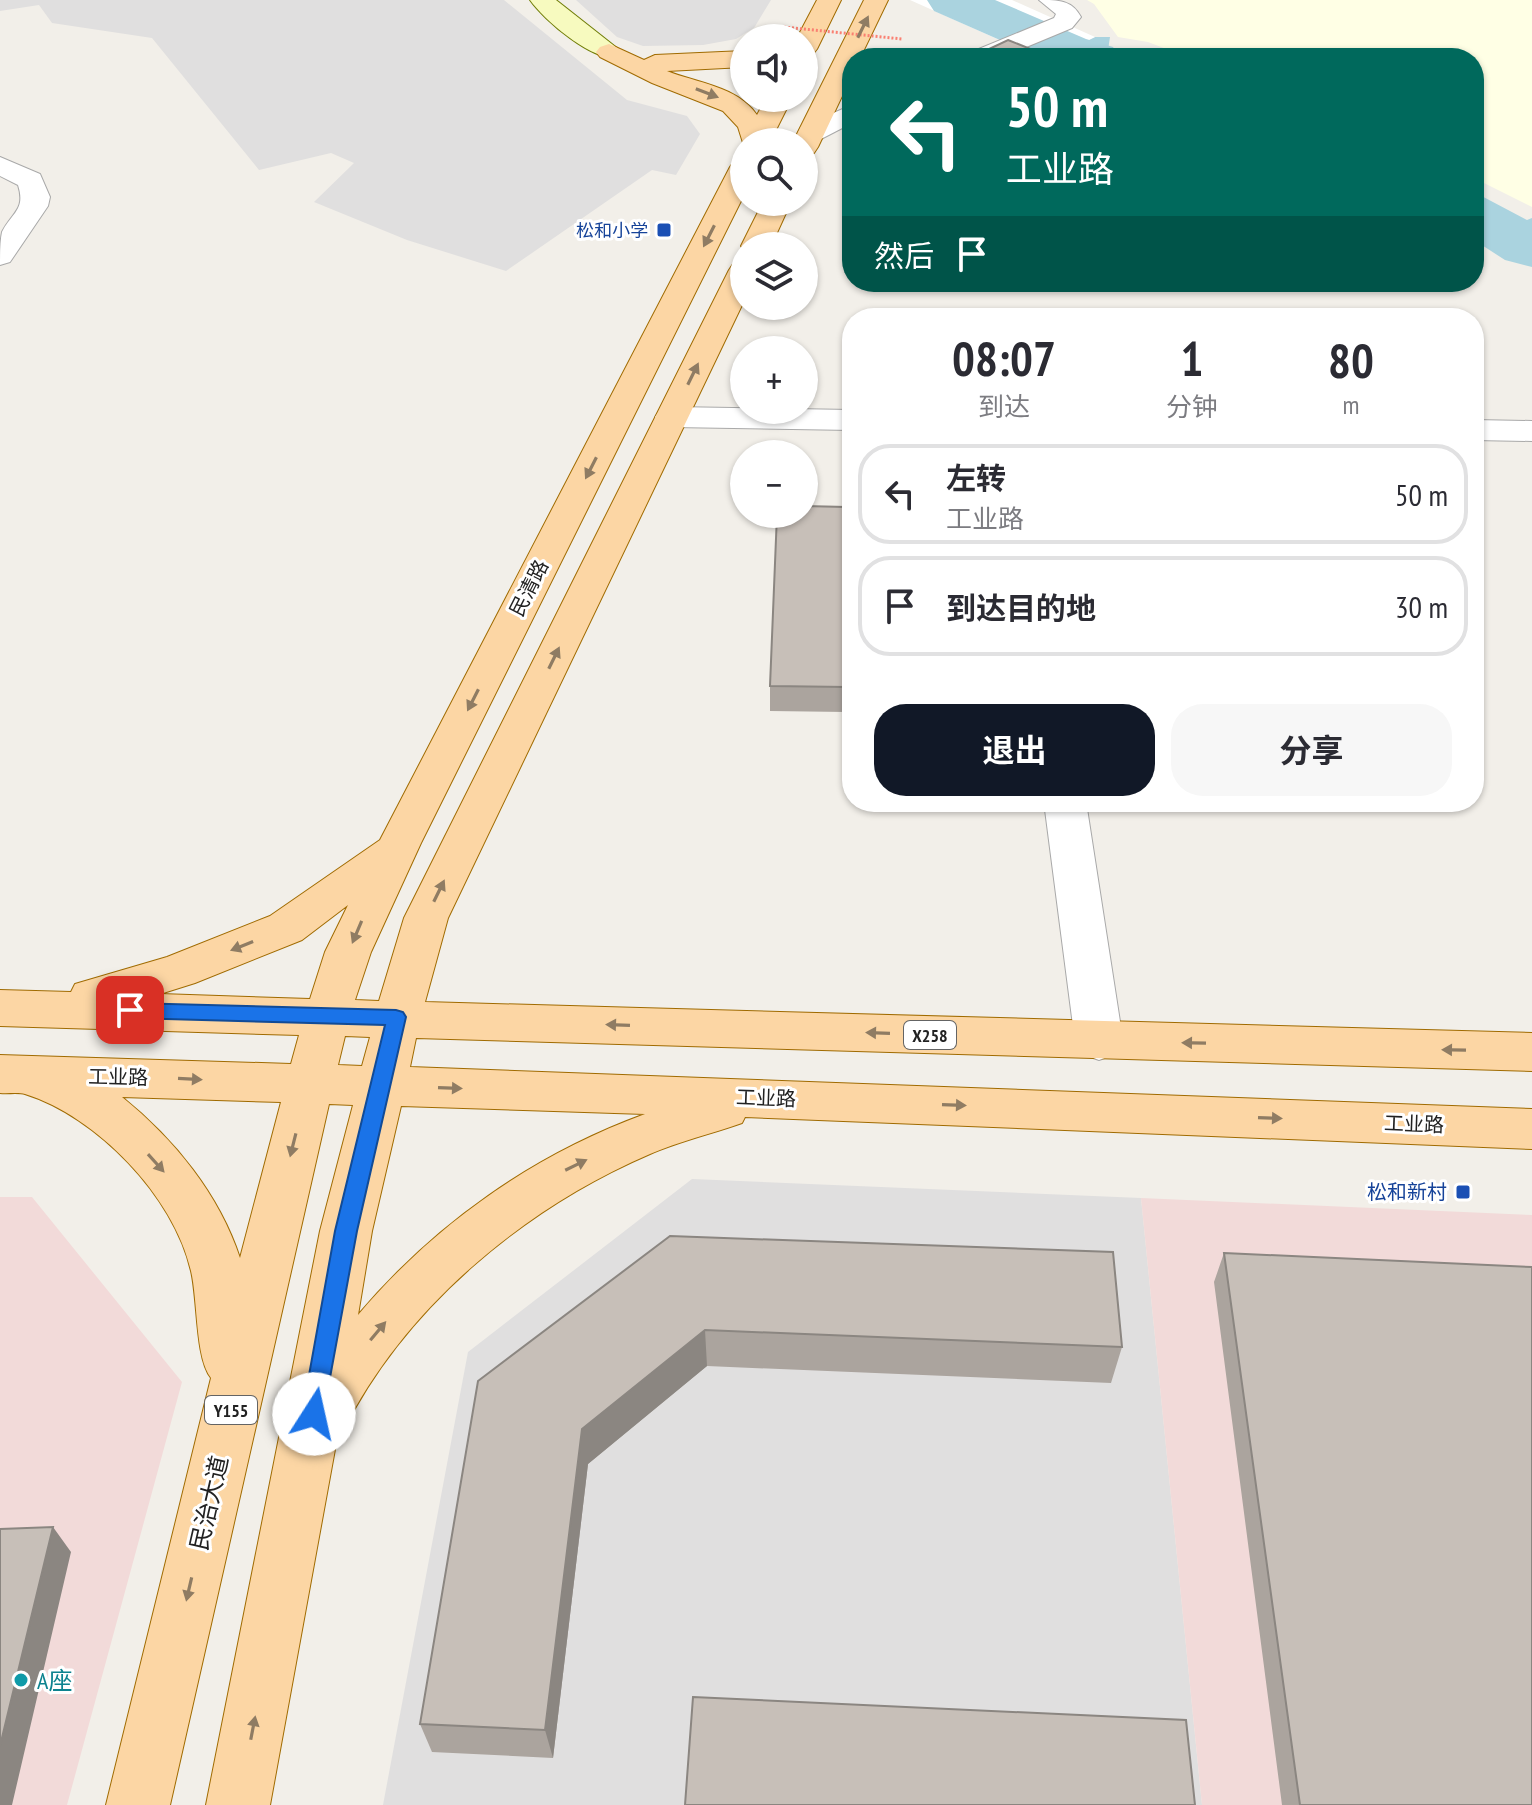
<!DOCTYPE html>
<html lang="zh">
<meta charset="utf-8">
<style>
:root{--surface:#fff;--page:#f7f7f7;--text:#2b2b33;--muted:#7c7c81;--line:#e1e1e2;--accent:#111827}
body{margin:0;font-family:"PT Sans Narrow","Noto Sans SC",sans-serif;background:var(--page);color:var(--text);height:100vh;display:flex;flex-direction:column;font-size:30px;white-space:nowrap}
*{box-sizing:border-box;margin:0}
p{font-size:26px;color:var(--muted)}
.icon{flex:none;width:44px;height:44px;fill:none;stroke:currentColor;stroke-width:2;stroke-linecap:round;stroke-linejoin:round}
.map{position:relative;flex:1;overflow:hidden}
.panel{position:absolute;left:842px;top:308px;width:642px;height:504px;display:flex;flex-direction:column;background:var(--surface);border-radius:32px;box-shadow:0 2px 6px #0004}
.panel>*{flex:none}
.banner{position:absolute;left:842px;top:48px;width:642px;height:244px;border-radius:32px;box-shadow:0 2px 6px #0004;background:#00695c;color:#fff;overflow:hidden}
.fabs{position:absolute;left:730px;top:24px;display:grid;gap:16px}
.fabs a{display:grid;place-items:center;width:88px;height:88px;border-radius:50%;background:var(--surface);box-shadow:0 2px 6px #0004;font-size:40px}
.pin{position:absolute;display:grid;place-items:center;width:68px;height:68px;color:#fff;margin:-34px;border-radius:16px;box-shadow:0 4px 12px #0006}
.me{position:absolute;width:88px;margin:-44px;rotate:10deg;stroke-linejoin:round;filter:drop-shadow(0 0 6px #0008)}
.turn{display:flex;align-items:center;gap:28px;height:168px;padding:0 32px;font-size:36px}
.turn .icon{width:104px;height:104px;stroke-width:2.5}
.turn b{display:block;font-size:56px;line-height:68px}
.then{display:flex;align-items:center;height:76px;padding:0 32px;background:#0003;gap:16px;font-size:30px}
.eta{display:flex;justify-content:space-evenly;align-items:center;height:136px;text-align:center}
.eta b{font-size:48px;font-weight:700;line-height:56px}
.primary-button{display:flex;gap:16px;margin-top:auto;padding:16px 32px}
.primary-button a{flex:1;height:92px;border-radius:32px;background:var(--accent);color:#fff;font-size:32px;font-weight:700;line-height:92px;text-align:center}
.primary-button a+a{background:var(--page);color:var(--text)}
ul{padding:0;list-style:none}
li{display:flex;align-items:center;gap:24px;height:100px;margin:0 16px 12px;padding:0 16px;border:4px solid var(--line);border-radius:32px}
li div{flex:1}
li b{display:block;font-size:30px}
li em{font-style:normal}
.map>svg:first-child{display:block}
.residential{fill:#e0dfdf}
.commercial{fill:#f2dad9}
.education{fill:#ffffe5}
.water{fill:#aad3df}
.pier{fill:#fff}
.lines{fill:none;stroke-linecap:round;stroke-linejoin:round}
.river{fill:#aad3df;fill-rule:evenodd}
.street-casing{stroke:#a9a9a9;stroke-width:2}
.secondary-casing{stroke:#707d05;stroke-width:2}
.primary-casing{stroke:#a06b00;stroke-width:2}
.street{fill:#fff;fill-rule:evenodd}
.secondary{fill:#f7fabf;fill-rule:evenodd}
.primary{fill:#fcd6a4;fill-rule:evenodd}
.path-bridge{stroke:#fa8072;stroke-width:3;stroke-dasharray:2 2;stroke-linecap:butt}
.wall{fill:#aba49e}
.shaded-wall{fill:#8b8681}
.building{fill:#c7bfb8;stroke:#8b8681;stroke-width:2}
.oneway{fill:#8f7c63}
.route{fill:#1a73e8;stroke:#114b97;stroke-width:2}
.transit-dot{fill:#1a4fb4;stroke:#fff;stroke-width:3}
.culture-dot{fill:#0f9aa8;stroke:#fff;stroke-width:3}
.labels{text-anchor:middle;dominant-baseline:central;stroke-width:6;stroke-linejoin:round;paint-order:stroke}
.far-transit-label{font-size:18px;fill:#164399;stroke:#fff;text-anchor:end}
.shield{fill:#fff;stroke:#646464;stroke-width:2}
.shield-label{font-size:18px;font-weight:bold;fill:#222}
.street-label{font-size:20px;fill:#222;stroke:#fff}
.transit-label{font-size:20px;fill:#164399;stroke:#fff;text-anchor:end}
.near-street-label{font-size:24px;fill:#222;stroke:#fff}
.near-culture-label{font-size:24px;fill:#0d838f;stroke:#fff;text-anchor:start}
</style>
<div class="map">
<svg width="1532" height="1805" viewBox="0 0 1532 1805">
<rect width="100%" height="100%" fill="#f2efe9"/>
<path class="residential" d="M0,0H504L627,100L687,116L700,134L676,175L652,170L506,271L407,240L314,202L354,163L331,153L259,170L152,38L52,23L39,5L0,11Z
M576,0H771L754,28L736,39L703,45L643,46L617,37Z
M692,1179L1141,1198L1202,1805H383L468,1352Z"/>
<path class="commercial" d="M0,1197H32L182,1382L67,1805H0Z
M1141,1198L1532,1215V1805H1202Z"/>
<path class="education" d="M1087,0H1532V207L1474,178V58H1190L1148,42L1118,37L1094,4Z"/>
<path class="water" d="M1095,37H1110L1108,50L1153,58H1052Z
M1474,192L1527,220L1532,218V267L1505,260L1474,240Z"/>
<path class="pier" d="M910,0H1012L1095,37L1052,58H1040Z"/>
<g class="lines">
<path class="river" d="M927,0H995L1086,39L1113,47L1120,58H1041L934,11Z"/>
<defs>
<path id="street" d="M1039,0C1059,0 1072,0 1081,17L1072,28L1000,58H965L969,53L1054,18L1056,14Z
M852,105V123L821,139H801L798,133L801,127Z
M0,157L40,174L50,197L48,206L10,262L0,265C0,255 0,241 2,232C12,212 26,210 18,185L0,176Z
M672,407L852,410V430L672,427L660,424L655,417L660,410Z
M1474,420L1532,421V441L1474,440Z
M1044,802H1086L1123,1041L1116,1054L1099,1060L1082,1054L1075,1041Z"/>
<path id="secondary" d="M530,0H556L622,52L618,57C594,63 544,20 530,0Z"/>
<path id="primary" d="M817,0H841L817,49L813,54L804,57V38H797Z
M864,0H888L860,58H852V75L818,147L814,153L804,155V142H793Z
M609,44L644,60L655,55L744,51V67L667,71C697,83 737,86 757,115L766,98H792L770,142H744V146L738,127L723,111L652,83L600,57L596,52L600,47Z
M744,159V195L421,843L371,952L355,1000L379,1001L404,918L729,270L733,264L744,261V301L448,918L425,1002L1532,1033V1071L416,1038L410,1067L1532,1109V1149L745,1117L742,1123C711,1134 680,1141 650,1154C524,1208 404,1308 343,1431L338,1433L270,1805H206L320,1231L353,1105L329,1104L170,1805H106L211,1378C195,1358 198,1300 191,1271C174,1196 96,1116 25,1094C18,1092 7,1094 0,1093V1055L291,1064L299,1035L0,1026V990L71,992L75,984L167,957L270,916L380,840L730,167L734,161ZM348,905L325,952L310,999L160,994L195,983L302,940ZM345,1036L370,1037L362,1066L338,1065ZM122,1097L281,1102L240,1258C219,1194 174,1139 122,1097ZM401,1106L645,1114C533,1155 435,1224 358,1315L372,1231Z
M763,202H791L771,246H744V250L741,246Z"/>
</defs>
<use href="#street" class="street-casing"/>
<use href="#secondary" class="secondary-casing"/>
<use href="#primary" class="primary-casing"/>
<use href="#street" class="street"/>
<use href="#secondary" class="secondary"/>
<use href="#primary" class="primary"/>
<path class="path-bridge" d="M784,27L902,39"/>
</g>
<path class="wall" d="M770,686L847,687L846,712L770,711Z
M670,1236L1122,1347L1111,1383L707,1366L588,1464L553,1758L432,1752L420,1724Z
M1224,1253L1532,1805H1282L1214,1282Z"/>
<path class="shaded-wall" d="M1038,52L1037,58H1026Z
M705,1330L707,1366L588,1464L553,1758L545,1730L582,1429Z
M53,1527L71,1552L12,1805H0V1746Z"/>
<path class="building" d="M1008,40L1038,52L1026,58H970Z
M804,506L846,507L847,687L770,686L777,514H804Z
M670,1236L1113,1252L1122,1347L705,1330L582,1429L545,1730L420,1724L478,1381Z
M1224,1253L1532,1267V1805H1300Z
M53,1527L0,1746V1529Z
M693,1697L1186,1720L1195,1805H685Z"/>
<defs><path id="oneway-solid" d="M-6-.8H1V-3.2L6.5 0L1 3.2V.8H-6Z" transform="scale(2)"/></defs>
<g class="oneway">
<use href="#oneway-solid" transform="translate(863 27) rotate(-64)"/>
<use href="#oneway-solid" transform="translate(707 93) rotate(21)"/>
<use href="#oneway-solid" transform="translate(709 236) rotate(117)"/>
<use href="#oneway-solid" transform="translate(693 374) rotate(-64)"/>
<use href="#oneway-solid" transform="translate(591 468) rotate(117)"/>
<use href="#oneway-solid" transform="translate(554 658) rotate(-64)"/>
<use href="#oneway-solid" transform="translate(473 700) rotate(117)"/>
<use href="#oneway-solid" transform="translate(439 891) rotate(-64)"/>
<use href="#oneway-solid" transform="translate(357 932) rotate(113)"/>
<use href="#oneway-solid" transform="translate(242 946) rotate(158)"/>
<use href="#oneway-solid" transform="translate(618 1025) rotate(-178)"/>
<use href="#oneway-solid" transform="translate(878 1033) rotate(-178)"/>
<use href="#oneway-solid" transform="translate(1194 1043) rotate(-179)"/>
<use href="#oneway-solid" transform="translate(1454 1050) rotate(-179)"/>
<use href="#oneway-solid" transform="translate(190 1079) rotate(3)"/>
<use href="#oneway-solid" transform="translate(450 1088) rotate(2)"/>
<use href="#oneway-solid" transform="translate(954 1105) rotate(2)"/>
<use href="#oneway-solid" transform="translate(1270 1118) rotate(2)"/>
<use href="#oneway-solid" transform="translate(293 1145) rotate(104)"/>
<use href="#oneway-solid" transform="translate(156 1163) rotate(48)"/>
<use href="#oneway-solid" transform="translate(576 1165) rotate(-26)"/>
<use href="#oneway-solid" transform="translate(378 1331) rotate(-50)"/>
<use href="#oneway-solid" transform="translate(189 1589) rotate(103)"/>
<use href="#oneway-solid" transform="translate(253 1728) rotate(-79)"/>
</g>
<path class="route" d="M130,1003L396,1010L403,1012L406,1017L357,1231L322,1421L314,1425L306,1421L302,1414L335,1231L385,1025L130,1018L123,1016L120,1010L123,1005Z"/>
<g class="transit-dot">
<rect x="656" y="222" width="16" height="16" rx="4"/>
<rect x="1455" y="1184" width="16" height="16" rx="4"/>
</g>
<circle class="culture-dot" cx="21" cy="1680" r="8"/>
<g class="labels">
<g class="far-transit-label">
<text x="648" y="230">松和小学</text>
</g>
<g class="shield">
<rect x="904" y="1021" width="52" height="28" rx="6"/>
<rect x="205" y="1396" width="52" height="28" rx="6"/>
</g>
<g class="shield-label">
<text x="930" y="1035">X258</text>
<text x="231" y="1410">Y155</text>
</g>
<g class="street-label">
<text transform="translate(529 588) rotate(-63)">民清路</text>
<text transform="translate(118 1077) rotate(1)">工业路</text>
<text transform="translate(766 1098) rotate(2)">工业路</text>
<text transform="translate(1414 1124) rotate(2)">工业路</text>
</g>
<g class="transit-label">
<text x="1447" y="1192">松和新村</text>
</g>
<g class="near-street-label">
<text transform="translate(209 1503) rotate(-77)">民治大道</text>
</g>
<g class="near-culture-label">
<text x="37" y="1680">A座</text>
</g>
</g>
</svg>
<div class="fabs">
<a><svg class="icon" aria-label="sound" viewBox="0 0 24 24"><path d="M4 9h4l5-4v14l-5-4H4zM17 9q2 3 0 6"/></svg></a>
<a><svg class="icon" aria-label="search" viewBox="0 0 24 24"><circle cx="10" cy="10" r="6"/><path d="M15 15l6 6"/></svg></a>
<a><svg class="icon" aria-label="layers" viewBox="0 0 24 24"><path d="M12 4l9 5-9 5-9-5zM3 14l9 5 9-5"/></svg></a>
<a>+</a>
<a>−</a>
</div>
<div class="pin" style="left:130px;top:1010px;background:#d93025"><svg class="icon" aria-label="arrive" viewBox="0 0 24 24"><path d="M6 21V4h12l-3 4 3 4H6"/></svg></div>
<svg class="me" style="left:314px;top:1414px" viewBox="-20 -20 40 40"><circle r="19" fill="#fff"/><path d="M0-13L10 11 0 6-10 11z" fill="#1a73e8"/></svg>
<div class="banner">
<div class="turn"><svg class="icon" aria-label="left" viewBox="0 0 24 24"><path d="M17 20v-9H6M10 6l-5 5 5 5"/></svg><div><b>50 m</b>工业路</div></div>
<div class="then">然后<svg class="icon" aria-label="arrive" viewBox="0 0 24 24"><path d="M6 21V4h12l-3 4 3 4H6"/></svg></div>
</div>
<section class="panel">
<div class="eta">
<div><b>08:07</b><p>到达</p></div>
<div><b>1</b><p>分钟</p></div>
<div><b>80</b><p>m</p></div>
</div>
<ul>
<li><svg class="icon" aria-label="left" viewBox="0 0 24 24"><path d="M17 20v-9H6M10 6l-5 5 5 5"/></svg><div><b>左转</b><p>工业路</p></div><em>50 m</em></li>
<li><svg class="icon" aria-label="arrive" viewBox="0 0 24 24"><path d="M6 21V4h12l-3 4 3 4H6"/></svg><div><b>到达目的地</b></div><em>30 m</em></li>
</ul>
<div class="primary-button"><a>退出</a><a>分享</a></div>
</section>
</div>
